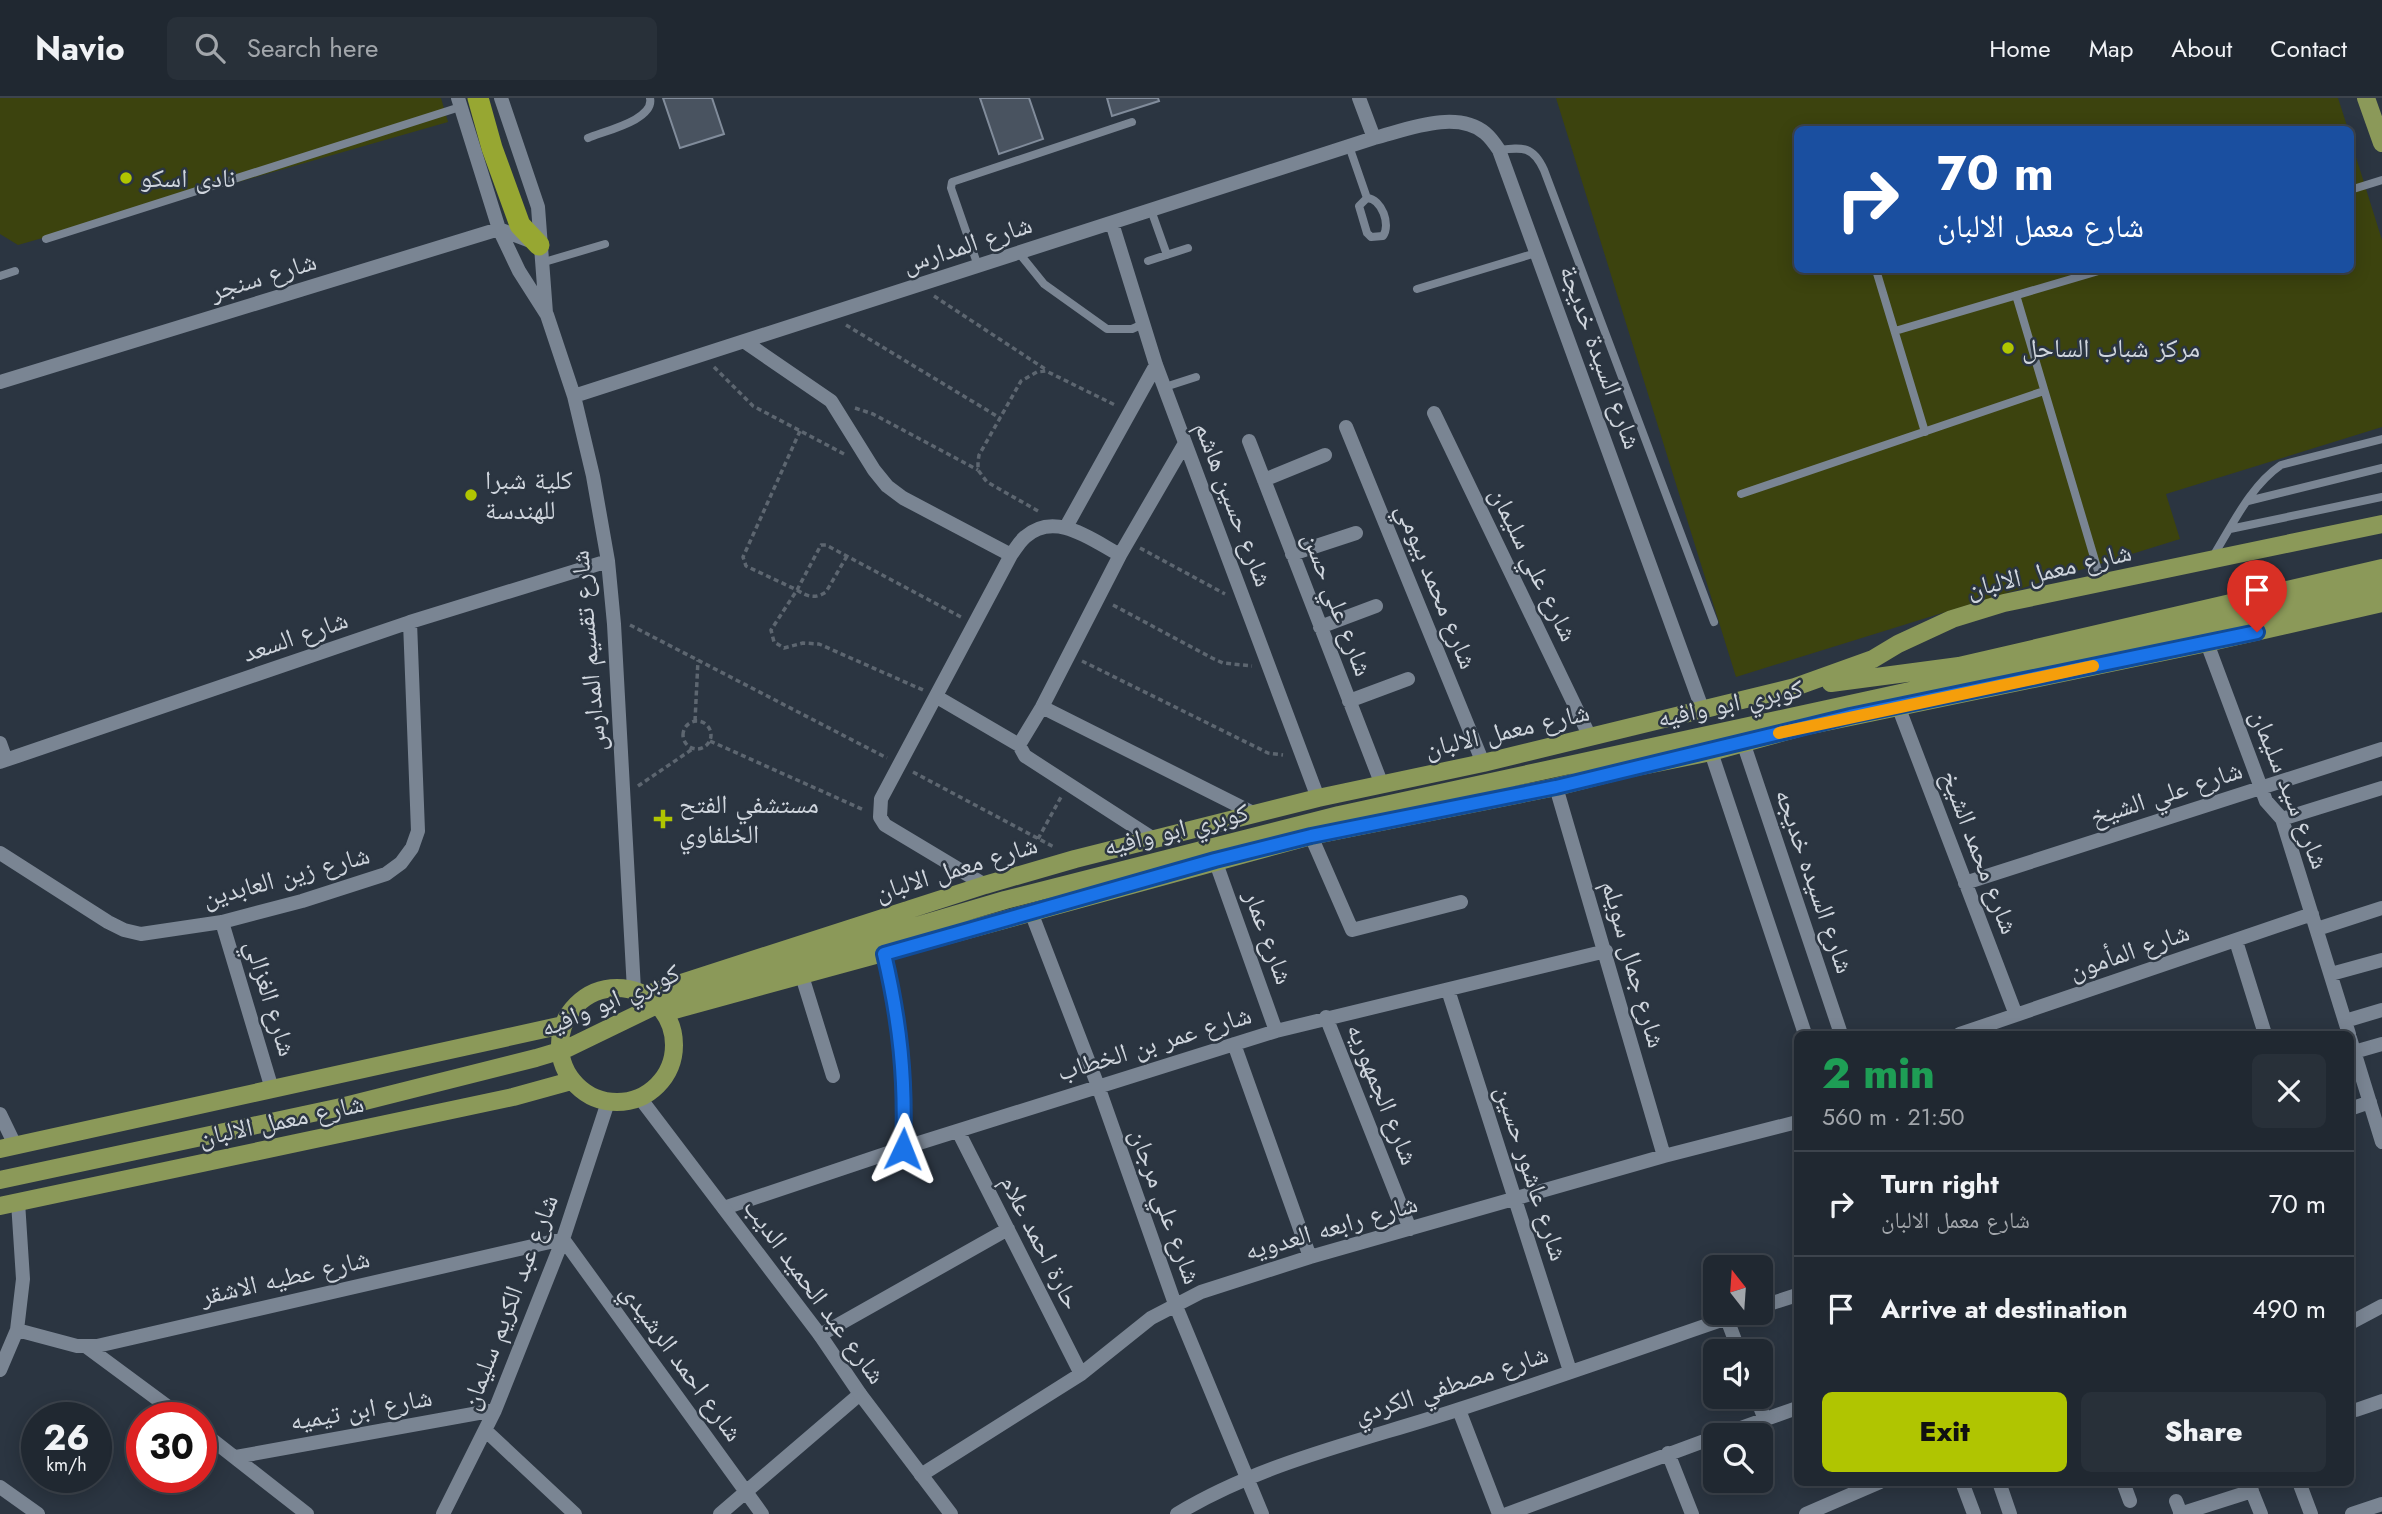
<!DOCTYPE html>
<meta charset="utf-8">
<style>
:root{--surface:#202831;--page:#283039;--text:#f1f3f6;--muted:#a2a6ab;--line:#3d444d;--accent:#b0c501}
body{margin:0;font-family:Jost,"Noto Naskh Arabic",sans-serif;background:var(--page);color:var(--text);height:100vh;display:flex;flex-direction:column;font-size:26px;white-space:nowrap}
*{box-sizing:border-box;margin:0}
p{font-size:23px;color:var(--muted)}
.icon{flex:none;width:38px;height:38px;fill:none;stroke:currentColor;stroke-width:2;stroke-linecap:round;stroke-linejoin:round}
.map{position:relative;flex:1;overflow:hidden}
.details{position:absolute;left:1794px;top:933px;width:560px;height:455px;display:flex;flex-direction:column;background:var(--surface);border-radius:10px;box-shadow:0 4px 18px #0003,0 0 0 2px var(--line)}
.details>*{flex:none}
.hud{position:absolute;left:1794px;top:28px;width:560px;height:147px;border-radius:10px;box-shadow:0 4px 18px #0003,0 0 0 2px var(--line);background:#1a4fa0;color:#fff;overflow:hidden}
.needle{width:46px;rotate:343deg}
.buttons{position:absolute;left:1703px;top:1157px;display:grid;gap:14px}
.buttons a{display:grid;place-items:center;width:70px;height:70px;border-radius:10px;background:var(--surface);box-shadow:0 4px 18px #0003,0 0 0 2px var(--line);font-size:35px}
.speed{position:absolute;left:21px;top:1304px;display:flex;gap:14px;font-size:35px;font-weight:700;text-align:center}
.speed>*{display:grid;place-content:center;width:91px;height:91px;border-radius:50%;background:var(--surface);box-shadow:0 4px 18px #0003,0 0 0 2px var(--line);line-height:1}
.speed small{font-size:18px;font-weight:400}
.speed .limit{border:10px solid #d22;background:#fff;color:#111}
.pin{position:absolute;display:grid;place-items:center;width:60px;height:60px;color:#fff;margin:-72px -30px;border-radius:50% 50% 50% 0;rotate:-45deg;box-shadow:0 0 7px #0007}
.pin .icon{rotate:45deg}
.me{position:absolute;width:77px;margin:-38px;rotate:2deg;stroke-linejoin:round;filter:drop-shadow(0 0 5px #0008)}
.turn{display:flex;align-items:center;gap:24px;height:147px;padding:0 28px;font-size:32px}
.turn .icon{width:91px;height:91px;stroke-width:2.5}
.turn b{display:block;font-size:49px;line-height:60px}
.round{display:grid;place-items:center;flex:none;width:74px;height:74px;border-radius:10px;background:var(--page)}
.summary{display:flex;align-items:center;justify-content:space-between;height:119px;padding:0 28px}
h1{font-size:42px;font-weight:800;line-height:52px;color:#1e9e55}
.primary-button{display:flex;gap:14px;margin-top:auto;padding:14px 28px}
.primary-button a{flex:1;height:80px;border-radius:10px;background:var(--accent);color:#111;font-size:28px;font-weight:800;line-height:80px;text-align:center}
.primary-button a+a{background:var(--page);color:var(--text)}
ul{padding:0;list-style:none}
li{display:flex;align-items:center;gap:21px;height:105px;padding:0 28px;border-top:2px solid var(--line)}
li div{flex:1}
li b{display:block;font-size:26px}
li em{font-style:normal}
header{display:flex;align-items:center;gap:42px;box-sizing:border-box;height:98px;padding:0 35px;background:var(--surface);border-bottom:2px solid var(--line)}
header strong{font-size:33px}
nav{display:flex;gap:38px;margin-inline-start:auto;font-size:24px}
.search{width:490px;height:63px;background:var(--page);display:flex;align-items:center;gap:18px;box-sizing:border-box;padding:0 24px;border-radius:10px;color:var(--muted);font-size:26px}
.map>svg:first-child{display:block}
.green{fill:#3c430e}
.building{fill:#495360;stroke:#818c9b;stroke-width:2}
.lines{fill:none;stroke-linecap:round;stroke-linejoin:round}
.path{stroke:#5d6670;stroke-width:3.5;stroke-dasharray:5 3.5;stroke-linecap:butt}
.service{stroke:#7a8593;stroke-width:8}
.minor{stroke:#7a8593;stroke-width:14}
.tertiary{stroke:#7a8593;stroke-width:14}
.primary{stroke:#8b9959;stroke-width:18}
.motorway{stroke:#97a732;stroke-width:21}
.route-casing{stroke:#114b97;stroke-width:18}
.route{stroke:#1a73e8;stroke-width:12}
.slow{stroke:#f59e0b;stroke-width:12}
.poi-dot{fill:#b0c501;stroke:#2b3541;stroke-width:2.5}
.labels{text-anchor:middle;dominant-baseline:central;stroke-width:5;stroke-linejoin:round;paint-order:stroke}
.poi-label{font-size:26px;fill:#cfd5dd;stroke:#2b3541;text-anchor:start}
.street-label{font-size:26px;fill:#cfd5dd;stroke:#2b3541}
</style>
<header>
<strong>Navio</strong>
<div class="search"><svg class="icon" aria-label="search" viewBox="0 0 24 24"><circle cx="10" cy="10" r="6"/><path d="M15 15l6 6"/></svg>Search here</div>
<nav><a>Home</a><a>Map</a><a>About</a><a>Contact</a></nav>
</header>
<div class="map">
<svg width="2382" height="1416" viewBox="0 0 2382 1416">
<rect width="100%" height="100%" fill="#2b3541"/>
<path class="green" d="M0,0H441L448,24L18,147L0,136Z
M1556,0H2338L2348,31L1797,32V172H2350V40L2382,142V329L2166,396L2180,441L1736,579Z"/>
<path class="building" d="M663,0H712L724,36L680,50Z
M980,0H1029L1043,41L999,56Z
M1107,0H1158L1159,3L1112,18Z"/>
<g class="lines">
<path class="path" d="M934,198L1045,271
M846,227L1000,320
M714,269L753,308L846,357
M855,310L873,316L978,372
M800,333L743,459L746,468L797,492L821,447H826L961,519
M1038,413L987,384L978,372V364L979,357L1021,283L1037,274L1046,273L1115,307
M1140,450L1225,496
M847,458L826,494C815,501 808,499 797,492L771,532L774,544L784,550L803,545L819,546L923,592
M1113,507L1212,560L1223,565L1252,568
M630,527L887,660
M1082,563L1268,655L1283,657
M695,623L698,562
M683 637a14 14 0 1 1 28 0a14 14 0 1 1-28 0Z
M710,643L864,712
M913,674L1054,749
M638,688L694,650
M1038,741L1061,699"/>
<path class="service" d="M588,40C604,33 655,22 650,0
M1349,48L1367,100
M1499,52C1523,49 1533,48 1544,72L1714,524
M2350,92L2382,82
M1367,100C1382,101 1391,127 1383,138L1371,139L1367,135L1359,108Z
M1151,112L1167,157
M46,141L460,9
M1019,155L1044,186L1107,231H1132L1143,226
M1148,163L1188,150
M541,165L605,146
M978,168L951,90L952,84L1132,24
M1876,172L1925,334
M0,178L15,173
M1417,191L1536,155
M2016,197L2102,486
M1895,233L2102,172
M1165,289L1196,279
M1741,396L2044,293
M2248,403L2382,370
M2230,431L2382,399
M2212,460C2232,428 2250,388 2281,367L2382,341"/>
<path class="minor" d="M458,0L499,131L519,173L547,217L574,298L593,378L608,463L614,526L634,892
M501,0L538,109L546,215
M1359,0L1374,40
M1112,125L1156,267L1318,700
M745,244L831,303L874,372L887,388L903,400L1011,457
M0,284L499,131L533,144
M574,298L1374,40C1406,32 1456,11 1485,35C1490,39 1495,46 1499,52L1703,613
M1434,315L1590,639
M1346,329L1483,665
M1249,343L1382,687
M1264,382L1325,357
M1066,429L1156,267
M1292,456L1356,435
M1320,529L1376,508
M2207,545L2266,703L2282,721L2349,936
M937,599L1019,647L1025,658L1155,742
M1349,603L1408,581
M1898,608L2016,917
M1042,609L1255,716
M1743,644L1841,936
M0,645L6,662
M1019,647L1042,609L1120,457L1185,345
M1711,654L1805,936
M0,664L410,524L608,463
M1556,689L1664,1058
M2282,721L2382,690
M1311,738L1352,832L1461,804
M0,755L108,824L124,832L141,836L222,824L302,803L386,776L401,765L412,750L418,733L410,524
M1215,762L1276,933
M1965,785L2382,651
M985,787L885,727L880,719L881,701L1011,457C1015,452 1019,444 1025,439C1055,412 1092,442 1120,457
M1031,814L1098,988L1175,1206L1262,1416
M222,824L272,991
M2317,831L2382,810
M2236,843L2265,936
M884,857C900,924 906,981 903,1050
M2331,876L2382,862
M802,878L833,978
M1448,892L1570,1273
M1326,919L1410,1131
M2345,923L2382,912
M1960,936L2312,816
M2350,940L2382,1044
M1234,946L1310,1159
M2354,954L2382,946
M2350,1011L2370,1004
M0,1016L15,1047
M958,1033L1081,1276
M724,1110L903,1050L1276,933L1606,853
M1760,1209L1797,1197
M1727,1221L1739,1253
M2350,1225L2382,1208
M17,1232L77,1248H97L563,1141L762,1416
M820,1237L1008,1131
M87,1249L183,1320
M0,1272L17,1232L23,1181L18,1104
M1756,1298L1765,1322
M1459,1312L1499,1416
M2356,1312L2382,1303
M485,1332L575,1416
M201,1333L307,1416
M1721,1337L1797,1310
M1668,1355L1692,1416
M236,1359L495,1312
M921,1377L1081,1276L1151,1220L1201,1194L1310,1159L1664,1058L1797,1024
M1962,1384L1974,1416
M1999,1384L2010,1416
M2123,1384L2130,1403
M2299,1384L2311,1416
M2249,1386L2261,1416
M0,1389L38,1416
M2176,1403L2181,1416
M443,1416L495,1312L563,1141L608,1004
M720,1416L860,1296
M1177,1416C1263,1364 1362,1343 1457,1312C1553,1281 1649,1247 1745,1214
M1507,1416L1715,1339
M1806,1416L1880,1384
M2180,1416L2252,1393
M2352,1416L2382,1406"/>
<path class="tertiary" d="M640,1000L820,1237L860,1296L951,1416"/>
<path class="primary" d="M2366,0L2382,45
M1831,585L1959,568L2382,470
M560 947a57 57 0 1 1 114 0a57 57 0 1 1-114 0Z
M644,897L985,787L1075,761L1318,700L1483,665L1795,589L1873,561L1898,546L1952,521L2004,505L2382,426
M667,914L1311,738L1556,689L1627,671L1711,654L1802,629L2207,545L2382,505
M0,1051L563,927
M0,1082L341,1009L536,960L566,951L669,901L1005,802L1339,717L2227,524L2382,488
M0,1108L513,999L571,983"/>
<path class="motorway" d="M478,0L492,50L520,127L539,147"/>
</g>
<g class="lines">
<defs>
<path id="route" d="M903,1051C906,981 900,924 884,856L1215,762L1311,738L1556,689L1850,618L2257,534"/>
</defs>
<use href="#route" class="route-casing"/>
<use href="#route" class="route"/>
<path class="slow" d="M1779,635L2093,568"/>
</g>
<g class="poi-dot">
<circle cx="126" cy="80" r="7"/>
<circle cx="2008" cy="250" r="7"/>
<circle cx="471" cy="397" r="7"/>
<path d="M659.5 710.5h7v7h7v7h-7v7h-7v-7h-7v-7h7z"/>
</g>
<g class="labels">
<g class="poi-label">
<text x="140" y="80">نادى اسكو</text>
<text x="2022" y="250">مركز شباب الساحل</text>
<text x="485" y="382">كلية شبرا<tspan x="485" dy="30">للهندسة</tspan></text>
<text x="679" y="706">مستشفي الفتح<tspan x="679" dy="30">الخلفاوي</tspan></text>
</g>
<g class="street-label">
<text transform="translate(967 146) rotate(-18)">شارع المدارس</text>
<text transform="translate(263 178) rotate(-17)">شارع سنجر</text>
<text transform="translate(1601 259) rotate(70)">شارع السيدة خديجة</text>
<text transform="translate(1234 406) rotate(69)">شارع حسين هاشم</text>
<text transform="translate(1534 466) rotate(64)">شارع علي سليمان</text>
<text transform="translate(2049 472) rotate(-13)">شارع معمل الالبان</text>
<text transform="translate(1437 488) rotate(68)">شارع محمد بيومي</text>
<text transform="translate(1338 506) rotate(69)">شارع علي حسن</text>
<text transform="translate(295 538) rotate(-19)">شارع السعد</text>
<text transform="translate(588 553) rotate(-95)">شارع تقسيم المدارس</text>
<text transform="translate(1730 605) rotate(-12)">كوبري ابو وافيه</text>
<text transform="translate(1507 632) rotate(-13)">شارع معمل الالبان</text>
<text transform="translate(2290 691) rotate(68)">شارع سيد سليمان</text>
<text transform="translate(2166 695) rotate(-18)">شارع علي الشيخ</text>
<text transform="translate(1176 731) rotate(-14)">كوبري ابو وافيه</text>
<text transform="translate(1980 754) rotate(69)">شارع محمد الشيخ</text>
<text transform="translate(956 770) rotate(-17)">شارع معمل الالبان</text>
<text transform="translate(286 778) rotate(-15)">شارع زين العابدين</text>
<text transform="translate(1815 783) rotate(71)">شارع السيده خديجه</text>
<text transform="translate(1269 839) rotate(70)">شارع عمار</text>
<text transform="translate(2129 853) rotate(-19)">شارع المأمون</text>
<text transform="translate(1634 866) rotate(74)">شارع جمال سويلم</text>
<text transform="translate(271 900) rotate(73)">شارع الغزالي</text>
<text transform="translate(610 902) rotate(-23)">كوبري ابو وافيه</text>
<text transform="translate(1154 945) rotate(-17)">شارع عمر بن الخطاب</text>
<text transform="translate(1383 996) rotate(68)">شارع الجمهوريه</text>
<text transform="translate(281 1022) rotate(-12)">شارع معمل الالبان</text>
<text transform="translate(1532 1075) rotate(72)">شارع عاشور حسين</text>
<text transform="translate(1166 1108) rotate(70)">شارع علي مرجان</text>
<text transform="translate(1331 1129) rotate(-16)">شارع رابعه العدويه</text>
<text transform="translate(1041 1144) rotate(63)">حارة احمد علام</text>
<text transform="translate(285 1179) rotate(-13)">شارع عطيه الاشقر</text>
<text transform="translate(815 1193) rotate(54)">شارع عبد الحميد الديب</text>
<text transform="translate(509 1204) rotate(-69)">شارع عبد الكريم سليمان</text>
<text transform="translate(682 1264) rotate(54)">شارع احمد الرشيدي</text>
<text transform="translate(1451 1286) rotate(-18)">شارع مصطفي الكردي</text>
<text transform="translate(361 1311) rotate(-10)">شارع ابن تيميه</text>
</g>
</g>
</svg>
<div class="buttons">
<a><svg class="needle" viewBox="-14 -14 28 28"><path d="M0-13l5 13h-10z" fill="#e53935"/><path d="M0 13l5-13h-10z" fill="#a2a6ab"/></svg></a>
<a><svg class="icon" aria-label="sound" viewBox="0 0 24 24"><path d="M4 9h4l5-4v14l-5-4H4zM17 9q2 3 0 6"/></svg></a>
<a><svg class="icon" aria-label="search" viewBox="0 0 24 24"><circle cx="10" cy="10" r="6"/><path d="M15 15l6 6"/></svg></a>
</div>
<div class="speed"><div>26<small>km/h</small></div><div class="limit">30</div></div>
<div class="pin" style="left:2257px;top:534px;background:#d93025"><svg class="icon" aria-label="arrive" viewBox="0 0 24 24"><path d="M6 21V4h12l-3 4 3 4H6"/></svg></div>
<svg class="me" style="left:903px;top:1051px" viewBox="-20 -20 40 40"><path d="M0-17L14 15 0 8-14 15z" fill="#1a73e8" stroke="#fff" stroke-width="4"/></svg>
<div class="hud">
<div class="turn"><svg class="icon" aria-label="right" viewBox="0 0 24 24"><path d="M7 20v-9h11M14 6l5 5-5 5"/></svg><div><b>70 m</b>شارع معمل الالبان</div></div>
</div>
<section class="details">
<div class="summary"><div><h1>2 min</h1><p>560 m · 21:50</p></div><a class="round"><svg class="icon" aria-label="close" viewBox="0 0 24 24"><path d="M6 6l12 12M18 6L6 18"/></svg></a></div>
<ul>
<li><svg class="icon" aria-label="right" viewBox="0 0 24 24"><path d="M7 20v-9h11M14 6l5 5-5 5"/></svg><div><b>Turn right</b><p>شارع معمل الالبان</p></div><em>70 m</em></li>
<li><svg class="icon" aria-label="arrive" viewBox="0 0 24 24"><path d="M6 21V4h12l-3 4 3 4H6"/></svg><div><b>Arrive at destination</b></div><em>490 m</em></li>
</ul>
<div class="primary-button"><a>Exit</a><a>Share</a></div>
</section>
</div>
